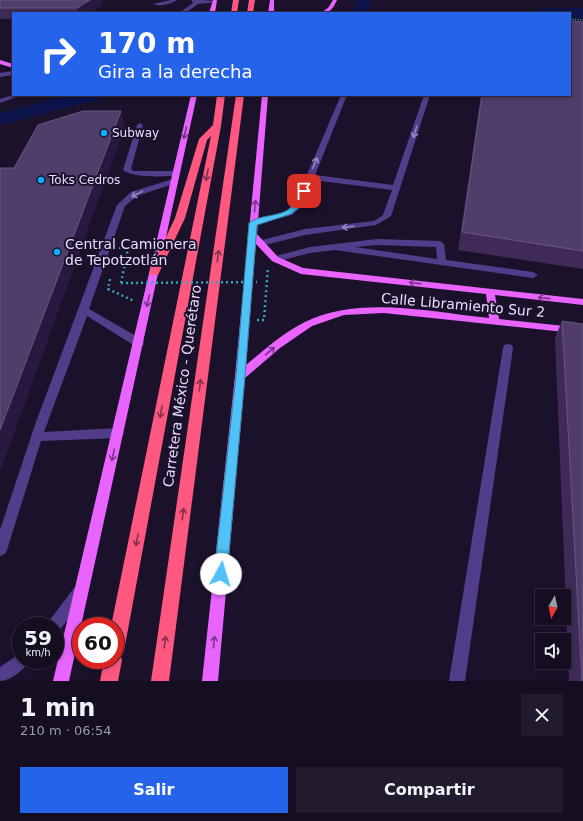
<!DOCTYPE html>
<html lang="es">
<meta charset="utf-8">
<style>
:root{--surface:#150d20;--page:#221b2d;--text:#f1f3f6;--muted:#9d9ca5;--line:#342d3e;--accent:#2563eb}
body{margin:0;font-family:"DejaVu Sans",sans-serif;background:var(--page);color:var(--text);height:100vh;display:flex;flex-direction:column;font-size:15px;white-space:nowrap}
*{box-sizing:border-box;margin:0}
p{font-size:13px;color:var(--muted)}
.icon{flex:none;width:22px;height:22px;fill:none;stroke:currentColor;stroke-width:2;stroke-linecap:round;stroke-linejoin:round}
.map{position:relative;height:681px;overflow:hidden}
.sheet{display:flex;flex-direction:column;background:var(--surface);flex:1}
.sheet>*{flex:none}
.hud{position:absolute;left:12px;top:12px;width:559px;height:84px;border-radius:0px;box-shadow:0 2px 6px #0003,0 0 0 1px var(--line);background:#2563eb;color:#fff;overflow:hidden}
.needle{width:26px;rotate:189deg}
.fabs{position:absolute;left:535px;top:589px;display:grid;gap:8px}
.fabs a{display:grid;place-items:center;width:36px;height:36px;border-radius:0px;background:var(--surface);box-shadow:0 2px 6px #0003,0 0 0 1px var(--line);font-size:20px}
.speed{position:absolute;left:12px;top:617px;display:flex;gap:8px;font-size:20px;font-weight:700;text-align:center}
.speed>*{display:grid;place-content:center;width:52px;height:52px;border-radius:50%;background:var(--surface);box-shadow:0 2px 6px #0003,0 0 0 1px var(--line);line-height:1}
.speed small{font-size:10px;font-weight:400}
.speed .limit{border:6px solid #d22;background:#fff;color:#111}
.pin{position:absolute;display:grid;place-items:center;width:34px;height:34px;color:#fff;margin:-17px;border-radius:8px;box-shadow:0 2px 6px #0006}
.me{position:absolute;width:44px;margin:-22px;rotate:6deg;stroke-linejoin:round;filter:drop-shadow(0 0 3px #0008)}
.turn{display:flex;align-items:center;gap:14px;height:84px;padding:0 20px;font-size:18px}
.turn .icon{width:52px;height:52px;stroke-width:2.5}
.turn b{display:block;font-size:28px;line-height:34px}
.round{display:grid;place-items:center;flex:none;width:42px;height:42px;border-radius:0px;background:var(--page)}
.overview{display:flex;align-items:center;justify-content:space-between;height:68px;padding:0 20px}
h1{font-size:24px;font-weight:800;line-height:30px}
.cta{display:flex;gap:8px;margin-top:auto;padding:8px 20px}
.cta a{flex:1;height:46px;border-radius:0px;background:var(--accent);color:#fff;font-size:16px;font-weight:800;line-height:46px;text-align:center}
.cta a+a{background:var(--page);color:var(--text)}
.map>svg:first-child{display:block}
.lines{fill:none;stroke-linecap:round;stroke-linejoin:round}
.river{fill:#0b134a;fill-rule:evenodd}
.path-far2{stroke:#31a5bd;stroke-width:1.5;stroke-dasharray:1 1.5;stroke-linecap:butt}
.path-far1{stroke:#31a5bd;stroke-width:2;stroke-dasharray:1.5 2.5;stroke-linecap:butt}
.path{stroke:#31a5bd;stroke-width:2.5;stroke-dasharray:2 3;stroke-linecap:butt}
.minor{fill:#523d8a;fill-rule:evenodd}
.major{fill:#e964fe;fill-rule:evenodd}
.highway{fill:#fe5880;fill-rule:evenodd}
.path-bridge{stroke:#31a5bd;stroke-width:2.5;stroke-dasharray:2 3;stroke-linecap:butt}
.wall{fill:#3f2a59}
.shaded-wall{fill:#29183f}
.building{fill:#513d6a;stroke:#695682}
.oneway{stroke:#9685bf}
.oneway2{stroke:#78368a}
.oneway3{stroke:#823151}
.route{fill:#4fc3f7;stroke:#337fa1}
.poi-dot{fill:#09acfe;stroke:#1c112b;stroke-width:1.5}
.labels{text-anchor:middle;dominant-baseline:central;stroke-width:4;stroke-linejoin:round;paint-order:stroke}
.far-poi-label{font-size:12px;fill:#e8dcff;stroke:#1c112b;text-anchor:start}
.poi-label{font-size:14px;fill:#e8dcff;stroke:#1c112b;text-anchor:start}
.street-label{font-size:14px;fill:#e8dcff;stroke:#1c112b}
</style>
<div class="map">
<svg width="583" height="681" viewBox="0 0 583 681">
<rect width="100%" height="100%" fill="#1c112b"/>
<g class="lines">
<path class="river" d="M358,0H372L366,13H350Z
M542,8H583V18H570V13H534L537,10Z
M71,95H104L101,99L0,125V113Z"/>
<path class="path-far2" d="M570,19L583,20"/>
<path class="path-far1" d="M119,248H128V249"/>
<path class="path" d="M110,279L108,289L134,301
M121,283L128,248
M257,320H264L268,267"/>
<path class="minor" d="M171,0H177C171,4 160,7 153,4Z
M191,0C195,0 214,0 218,2L198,4L185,13H179L193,3Z
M13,71V75L0,77V73Z
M13,95H22L0,103V99Z
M341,95H347L315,175L393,185L424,95H430L391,216L376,225L305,235L261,246L258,245L257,243L258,241L305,229L374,221L383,215L392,190L313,180L302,206L292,215L253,225L249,223L250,221L286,211L294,205Z
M140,123L143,125L131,169L134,171H175L179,173L178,175C166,177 132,178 123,170L137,125Z
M173,179L177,181L176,183L137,196L125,206L89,309L143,340L144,343L143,346H135L87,316L44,432L118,428L122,430L124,433L122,436L118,438L41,441L7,550L5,554L0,556V530L36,422L117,205L131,192Z
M377,239L440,241L444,244L446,260L533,272L538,275L533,278L335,250L310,253L275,262L271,259L272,257L310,247ZM377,245L436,247L437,259L355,247Z
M508,344L512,345L513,348L465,681H449L503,348L504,345Z
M79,586L84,588L86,593L84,598L59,631L55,633V626H47L49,621L74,588Z
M21,653V660H29C26,669 10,681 0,681V667Z"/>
<path class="major" d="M213,0H217L215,13H209Z
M270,0H274V13H268Z
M333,0H337C333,8 331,13 321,13L328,8Z
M0,60L13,64V68L0,64Z
M191,95H197L69,681H53Z
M262,95H268L257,234L278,257L303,268L583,299V305L495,295L499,319L583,328V334L384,313L344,315L312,326L280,348L245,378L218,681H202L235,376ZM256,244L272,261L301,274L486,294L489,318C431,312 359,295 305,322C283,333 265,349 246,365Z"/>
<path class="highway" d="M233,0H239L237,13H231Z
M249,0H255L253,13H247Z
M217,95H225L221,126L124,651L121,657L122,660L118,681H100L104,660H115V626H111L211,136L207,140L185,218L158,275H150L149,273L175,218L199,139L213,125Z
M236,95H244L169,681H151Z"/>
<path class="path-bridge" d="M121,283L257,282"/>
</g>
<path class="wall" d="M0,0H101L102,5L88,13H13V19H0Z
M583,22V269L458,250L481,95H570Z
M562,321L583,681H569L555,338Z"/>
<path class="shaded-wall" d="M90,0H101L102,5L88,13H78L77,8Z
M121,111L125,127L0,472V430Z"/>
<path class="building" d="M0,0H90L77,8H0Z
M570,21L583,22V251L462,232L482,95H570Z
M83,111H121L0,430V168H14L38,125Z
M562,321L583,324V681H582Z"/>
<defs><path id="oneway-shaft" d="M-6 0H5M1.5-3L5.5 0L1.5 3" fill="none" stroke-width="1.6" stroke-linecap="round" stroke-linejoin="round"/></defs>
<g class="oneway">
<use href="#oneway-shaft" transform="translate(415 132) rotate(108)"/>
<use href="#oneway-shaft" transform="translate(315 163) rotate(-68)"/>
<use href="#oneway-shaft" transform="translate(137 194) rotate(154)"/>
<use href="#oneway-shaft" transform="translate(348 227) rotate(173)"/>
</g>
<g class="oneway2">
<use href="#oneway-shaft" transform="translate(185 133) rotate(103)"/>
<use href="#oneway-shaft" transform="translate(255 206) rotate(-85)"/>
<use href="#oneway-shaft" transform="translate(415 283) rotate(-174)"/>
<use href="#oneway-shaft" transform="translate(544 298) rotate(-174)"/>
<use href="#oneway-shaft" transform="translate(148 301) rotate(103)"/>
<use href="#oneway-shaft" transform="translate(270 351) rotate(-40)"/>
<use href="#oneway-shaft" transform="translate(113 455) rotate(103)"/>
<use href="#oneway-shaft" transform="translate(214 642) rotate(-84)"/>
</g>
<g class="oneway3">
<use href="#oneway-shaft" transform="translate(207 175) rotate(101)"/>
<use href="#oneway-shaft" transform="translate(218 256) rotate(-82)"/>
<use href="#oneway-shaft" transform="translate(200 385) rotate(-82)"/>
<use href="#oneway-shaft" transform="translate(161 412) rotate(101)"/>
<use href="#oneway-shaft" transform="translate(183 514) rotate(-82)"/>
<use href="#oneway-shaft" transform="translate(137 540) rotate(101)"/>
<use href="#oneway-shaft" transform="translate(165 642) rotate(-82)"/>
</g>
<path class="route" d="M304,189L307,191L300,207L291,214L257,225L245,376L227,574L225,578L221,580L216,578L214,574L236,376L249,223C259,215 275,217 286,211C296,206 297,192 304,189Z"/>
<g class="poi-dot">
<circle cx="104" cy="133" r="4"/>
<circle cx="41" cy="180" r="4"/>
<circle cx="57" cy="252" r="4"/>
</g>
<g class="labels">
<g class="far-poi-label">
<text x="112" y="133">Subway</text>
<text x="49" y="180">Toks Cedros</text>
</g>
<g class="poi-label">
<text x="65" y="244">Central Camionera<tspan x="65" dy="16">de Tepotzotlán</tspan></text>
</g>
<g class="street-label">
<text transform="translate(463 305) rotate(5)">Calle Libramiento Sur 2</text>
<text transform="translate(182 386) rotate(-82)">Carretera México - Querétaro</text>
</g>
</g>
</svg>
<div class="fabs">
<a><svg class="needle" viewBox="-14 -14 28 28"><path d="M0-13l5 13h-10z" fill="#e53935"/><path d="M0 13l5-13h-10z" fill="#9d9ca5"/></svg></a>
<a><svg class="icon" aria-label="sound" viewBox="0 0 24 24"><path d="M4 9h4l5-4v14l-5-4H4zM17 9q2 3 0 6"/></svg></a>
</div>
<div class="speed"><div>59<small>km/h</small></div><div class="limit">60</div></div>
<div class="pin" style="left:304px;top:191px;background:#d93025"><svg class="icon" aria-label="arrive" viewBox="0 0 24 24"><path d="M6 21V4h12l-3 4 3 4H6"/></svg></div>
<svg class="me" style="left:221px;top:574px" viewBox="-20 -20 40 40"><circle r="19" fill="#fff"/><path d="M0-13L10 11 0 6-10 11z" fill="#4fc3f7"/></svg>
<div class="hud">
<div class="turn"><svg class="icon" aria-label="right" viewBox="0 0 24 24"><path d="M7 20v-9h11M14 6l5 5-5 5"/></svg><div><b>170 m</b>Gira a la derecha</div></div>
</div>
</div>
<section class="sheet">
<div class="overview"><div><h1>1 min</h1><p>210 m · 06:54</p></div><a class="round"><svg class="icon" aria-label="close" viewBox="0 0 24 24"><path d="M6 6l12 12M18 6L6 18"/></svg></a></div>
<div class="cta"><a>Salir</a><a>Compartir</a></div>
</section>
